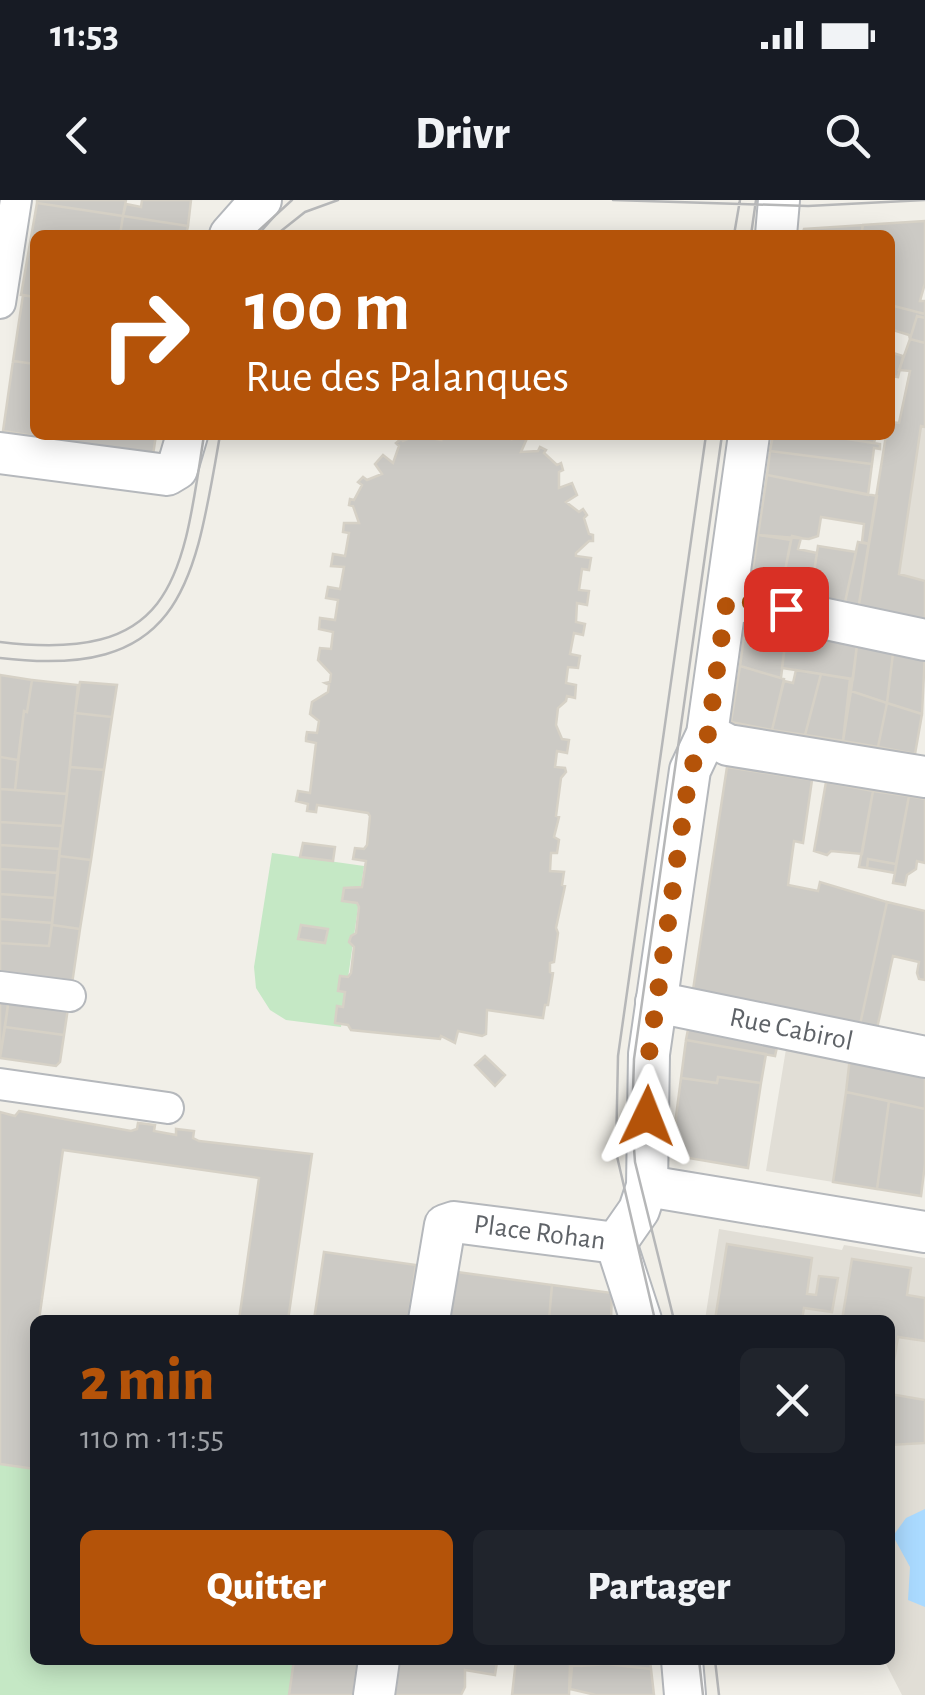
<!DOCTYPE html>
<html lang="fr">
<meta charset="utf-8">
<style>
:root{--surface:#171b24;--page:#20242c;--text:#f1f3f6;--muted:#9ea1a6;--accent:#b45309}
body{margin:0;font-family:"Alegreya Sans",sans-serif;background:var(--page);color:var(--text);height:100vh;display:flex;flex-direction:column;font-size:38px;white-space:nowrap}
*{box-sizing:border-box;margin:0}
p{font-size:32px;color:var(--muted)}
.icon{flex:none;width:55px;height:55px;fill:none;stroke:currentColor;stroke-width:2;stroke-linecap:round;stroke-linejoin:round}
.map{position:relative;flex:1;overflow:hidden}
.drawer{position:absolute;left:30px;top:1115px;width:865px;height:350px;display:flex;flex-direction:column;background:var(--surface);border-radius:15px;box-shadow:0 5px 25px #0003}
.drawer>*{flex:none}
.guide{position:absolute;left:30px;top:30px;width:865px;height:210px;border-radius:15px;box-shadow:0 5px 25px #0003;background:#b45309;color:#fff;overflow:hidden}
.pin{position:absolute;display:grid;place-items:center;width:85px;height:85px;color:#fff;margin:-42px;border-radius:20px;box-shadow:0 5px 15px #0006}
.me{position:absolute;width:110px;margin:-55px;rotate:2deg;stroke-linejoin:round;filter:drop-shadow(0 0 8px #0008)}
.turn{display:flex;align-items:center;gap:35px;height:210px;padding:0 50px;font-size:45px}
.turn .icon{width:130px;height:130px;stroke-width:2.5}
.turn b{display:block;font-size:70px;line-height:85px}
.round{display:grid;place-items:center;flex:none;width:105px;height:105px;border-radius:15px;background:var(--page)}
.overview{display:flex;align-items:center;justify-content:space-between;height:170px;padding:0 50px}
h1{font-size:60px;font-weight:800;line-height:75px;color:var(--accent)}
.action{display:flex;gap:20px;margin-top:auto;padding:20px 50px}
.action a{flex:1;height:115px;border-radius:15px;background:var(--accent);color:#fff;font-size:40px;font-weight:800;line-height:115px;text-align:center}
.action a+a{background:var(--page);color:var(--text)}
.status{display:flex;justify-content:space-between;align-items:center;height:70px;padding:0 50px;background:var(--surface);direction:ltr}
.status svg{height:28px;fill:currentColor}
header{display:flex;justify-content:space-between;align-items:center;height:130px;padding:0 50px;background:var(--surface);font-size:45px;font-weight:800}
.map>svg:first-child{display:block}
.education{fill:#e1ded6}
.green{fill:#c5e8c5}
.water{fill:#aadaff}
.building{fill:#cccac5;stroke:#d6d1c6;stroke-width:2.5}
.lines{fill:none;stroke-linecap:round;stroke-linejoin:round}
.pedestrian-casing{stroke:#b5b8bc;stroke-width:34}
.minor-casing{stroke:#b5b8bc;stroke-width:44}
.pedestrian{stroke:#fff;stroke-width:30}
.minor{stroke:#fff;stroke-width:40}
.tram{stroke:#b6b7b8;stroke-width:2.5}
.route{stroke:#b45309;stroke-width:18;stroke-dasharray:0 32.4}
.labels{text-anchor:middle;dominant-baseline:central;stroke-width:10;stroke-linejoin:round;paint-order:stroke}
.street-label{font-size:28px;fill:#5f6368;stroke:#fff}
</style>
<div class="status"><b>11:53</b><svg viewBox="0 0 49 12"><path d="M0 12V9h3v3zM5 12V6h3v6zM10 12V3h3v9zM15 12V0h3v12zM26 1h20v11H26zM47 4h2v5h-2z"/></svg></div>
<header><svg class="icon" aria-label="back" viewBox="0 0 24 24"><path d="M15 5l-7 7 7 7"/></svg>Drivr<svg class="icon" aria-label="search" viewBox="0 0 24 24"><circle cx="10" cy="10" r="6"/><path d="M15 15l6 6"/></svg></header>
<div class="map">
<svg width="925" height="1495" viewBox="0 0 925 1495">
<rect width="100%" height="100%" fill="#f1efe8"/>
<path class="education" d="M910,139L925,143V425L858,410L890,222H899L909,171L899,170Z
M787,843L850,857L833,982L766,971Z
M719,1029L842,1050L844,1045L925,1058V1495H902L884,1460H890L892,1379L890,1120H705Z"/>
<path class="green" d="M272,653L364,666L341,827L286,820L270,810L256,788L254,767Z
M0,1264L35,1269V1460H294L289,1495H0Z"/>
<path class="water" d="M925,1309V1407L908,1400L910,1367L893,1336L906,1318Z"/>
<path class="building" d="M37,0H126L123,16L37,3Z
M142,0H191L188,26L123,16L126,4L141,7Z
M37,3L123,16L120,35H35V50L29,49Z
M123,16L188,26L186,35H120Z
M925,21V83L920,101H925V114L890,105V35H861L863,25Z
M863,25L861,35H802L804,29Z
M29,49L35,50V97L21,95Z
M23,95L35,97V164L13,161Z
M890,105L925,114V118L917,116L910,139L909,135L890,129Z
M917,116L925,118V143L910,139Z
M910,139L925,143V227L921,226L899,374L925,381V425L858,410L886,235H890V222L899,223L910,171L899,170Z
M890,152L903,156L898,177L890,176Z
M13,161L35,164V235H156L153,255L3,231Z
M416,235L441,240L440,235L454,238L512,235L511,240L514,235L528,236L521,252L538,251L540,247L546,250L544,253L557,265L561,263L563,270L559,272V288L572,283L577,295L566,302L579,312L583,309L587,315L584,318L589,334L593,335V341H589L576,353V356L591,358L589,370L582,369L579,390L589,391L587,405L577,403L576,422L585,424L583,435L574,433L570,454L580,456L578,468L568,467L566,483L576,485L575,498L567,496L566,501L558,508L556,525L562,539L569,540L567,553L557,551L555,567L565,568L566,572L561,578L556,616L559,617L554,637L559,640L557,653H551L550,671L564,672L562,685L565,686L556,728L558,733L554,762L550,763V772L553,773L548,805H545L543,818L487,810L486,834L482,836L458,831L455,843L441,836L440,839L351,830L348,825L335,823L337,806L343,807L345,792L338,791L340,776L348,777L351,773L354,747L349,742L351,736L356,733L359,707L357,703L342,701L344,688L362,687L366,661L353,659L355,648L364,649L367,645L370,616L368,613L317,605L316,612L307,611L308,604L296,601L298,591L310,593L316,543L306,541V538L307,532L317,533L319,521L310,514L312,502L328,492L329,485L325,483L330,482L331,474L318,460L320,448L331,449L333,432L319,429L320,418L335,420L338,400L326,398L328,387L340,389L344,367L331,366L333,354L345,356L349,333L343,332L344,323H359L353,306L349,305L350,299L354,300L362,285L358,282L363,277L367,280L382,274L375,264L383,255L393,263L399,246L396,243L401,239L403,241Z
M773,235H821L880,244V249L874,248L872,264L770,251Z
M821,235H876L874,243Z
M770,251L872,264L868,295L767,275Z
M767,275L877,296L869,344L862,342L864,324L821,317L818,336L809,339L758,335Z
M758,335L791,340L780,396L750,389Z
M792,336L801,338L798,349L817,353L809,402L780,396Z
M858,342L869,344L858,410L844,407Z
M818,346L856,352L844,407L810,399Z
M747,414L788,420L781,478L740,466Z
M788,420L858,437L853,479L782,468Z
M858,437L894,445L887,503L851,491Z
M894,445L925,452L922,514L887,503Z
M740,466L784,479L772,530L731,522Z
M796,470L821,474L805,535L772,530L784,481L793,483Z
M821,474L850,479L843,541L805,535Z
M0,475L32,480L27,512L24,511L18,560L0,557Z
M32,480L78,485L67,594L15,590L24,511L27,512Z
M80,482L117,485L112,517L75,513Z
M851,491L887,503L878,547L843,541Z
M887,503L922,514L915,554L878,547Z
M75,513L112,517L104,570L70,567Z
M0,557L18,560L15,590L0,589Z
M70,567L104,570L91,660L59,656Z
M727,567L812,580L803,643L794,641L788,685L818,691L820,682L887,702L859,829L693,790Z
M826,582L873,591L862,654L831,651L827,655L814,651Z
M0,589L67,594L63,626L0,622Z
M873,591L909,596L896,664L868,659L867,668L859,667Z
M909,596L925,599V663L917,661L916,669L907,675L905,685L893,683Z
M0,622L63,626L60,649L0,645Z
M303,643L335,647L333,661L300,657Z
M0,645L60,649L58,673L0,669Z
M59,656L91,660L80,729L52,725Z
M868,659L896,664L895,673L867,668Z
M0,669L58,673L55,698L0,694Z
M0,694L55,698L52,723L0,719Z
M887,702L925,711V780L919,779L917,773L919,762L893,756L876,833L859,829Z
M0,719L52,723L49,746L0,743Z
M52,725L80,729L72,784L0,778V743L49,746Z
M301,725L328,729L325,743L298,739Z
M0,797L9,798L0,858Z
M9,798L68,808L64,835L5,827Z
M689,824L778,842L775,856L686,840Z
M5,827L64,835L60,862L56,866L0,858Z
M686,840L766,854L761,883L718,877L717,883L681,878Z
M485,856L505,875L495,886L475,865Z
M850,857L925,873V909L846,892Z
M718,877L761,883L748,968L671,955L681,878L717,883Z
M846,892L889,901L877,989L833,982Z
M889,901L925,909V964L921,996L877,989Z
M19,911L131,931L137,929L138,923L155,925L154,931L176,935V929L194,931L193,938L199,941L312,954L288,1120H239L259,978L63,950L39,1120H35L31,1171H35V1269L0,1264V912L15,916Z
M727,1044L812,1058L807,1094L816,1095L819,1076L838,1078L832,1112L804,1108L802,1120H715Z
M324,1052L416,1065L408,1120H314Z
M852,1059L911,1068L907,1095L925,1098V1141L898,1137L890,1184V1120H842Z
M457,1072L552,1085L549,1120H450Z
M552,1085L612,1093L611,1120H549Z
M890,1194L925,1200V1243L890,1245Z
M294,1460H358L353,1495H289Z
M400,1460H483L497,1462L495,1475L465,1470V1487L461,1495H395Z
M516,1460L570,1464L569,1495H512Z
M580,1460H650L651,1469L607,1464L581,1466Z
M607,1464L651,1469L654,1495H596L570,1489L572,1466Z"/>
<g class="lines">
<defs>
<path id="pedestrian" d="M0,103L16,0
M0,787L70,796
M0,884L168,908"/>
<g id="minor">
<path d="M230,35L261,0"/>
<path d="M776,35L779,0"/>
<path d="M0,253L167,275L177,269L187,235"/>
<path d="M727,398L925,440"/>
<path d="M707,534L728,545L925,577"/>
<path id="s1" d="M656,802L925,857"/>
<path d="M647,986L925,1032"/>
<path d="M616,1043L639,1010L647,986L649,854L690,570L707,534L749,235"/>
<path d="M616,1043L641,1120"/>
<path id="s2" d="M429,1120L445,1025L454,1022L616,1043"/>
<path d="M682,1460L685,1495"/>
<path d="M374,1495L379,1460"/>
</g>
</defs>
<use href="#pedestrian" class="pedestrian-casing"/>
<use href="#minor" class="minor-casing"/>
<use href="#pedestrian" class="pedestrian"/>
<use href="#minor" class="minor"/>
<path class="tram" d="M613,0L808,6L925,0
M254,35L292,0
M276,35L305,12L338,0
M734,35L740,0
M751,35L756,0
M0,442C174,463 182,381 204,235
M0,458C183,480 194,385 220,235
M655,1120L616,952L618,856L706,235
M674,1120L635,962L632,921L634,859L722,235
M699,1460L703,1495
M715,1460L719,1495"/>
</g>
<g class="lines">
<path class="route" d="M647,916L649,854L690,570L708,534L727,398L786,409"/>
</g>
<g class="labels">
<g class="street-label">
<text stroke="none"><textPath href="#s1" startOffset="138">Rue Cabirol</textPath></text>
<text stroke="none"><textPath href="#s2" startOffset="192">Place Rohan</textPath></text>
</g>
</g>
</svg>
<div class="pin" style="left:786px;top:409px;background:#d93025"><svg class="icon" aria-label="arrive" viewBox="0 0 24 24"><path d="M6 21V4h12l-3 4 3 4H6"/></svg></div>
<svg class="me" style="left:647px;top:916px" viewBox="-20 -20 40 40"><path d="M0-17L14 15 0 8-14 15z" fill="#b45309" stroke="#fff" stroke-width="4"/></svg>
<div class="guide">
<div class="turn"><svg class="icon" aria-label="right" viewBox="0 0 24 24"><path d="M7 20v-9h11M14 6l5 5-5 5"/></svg><div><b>100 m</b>Rue des Palanques</div></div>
</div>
<section class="drawer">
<div class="overview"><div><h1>2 min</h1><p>110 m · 11:55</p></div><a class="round"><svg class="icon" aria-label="close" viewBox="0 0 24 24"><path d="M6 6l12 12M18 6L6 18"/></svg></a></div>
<div class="action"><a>Quitter</a><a>Partager</a></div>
</section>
</div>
